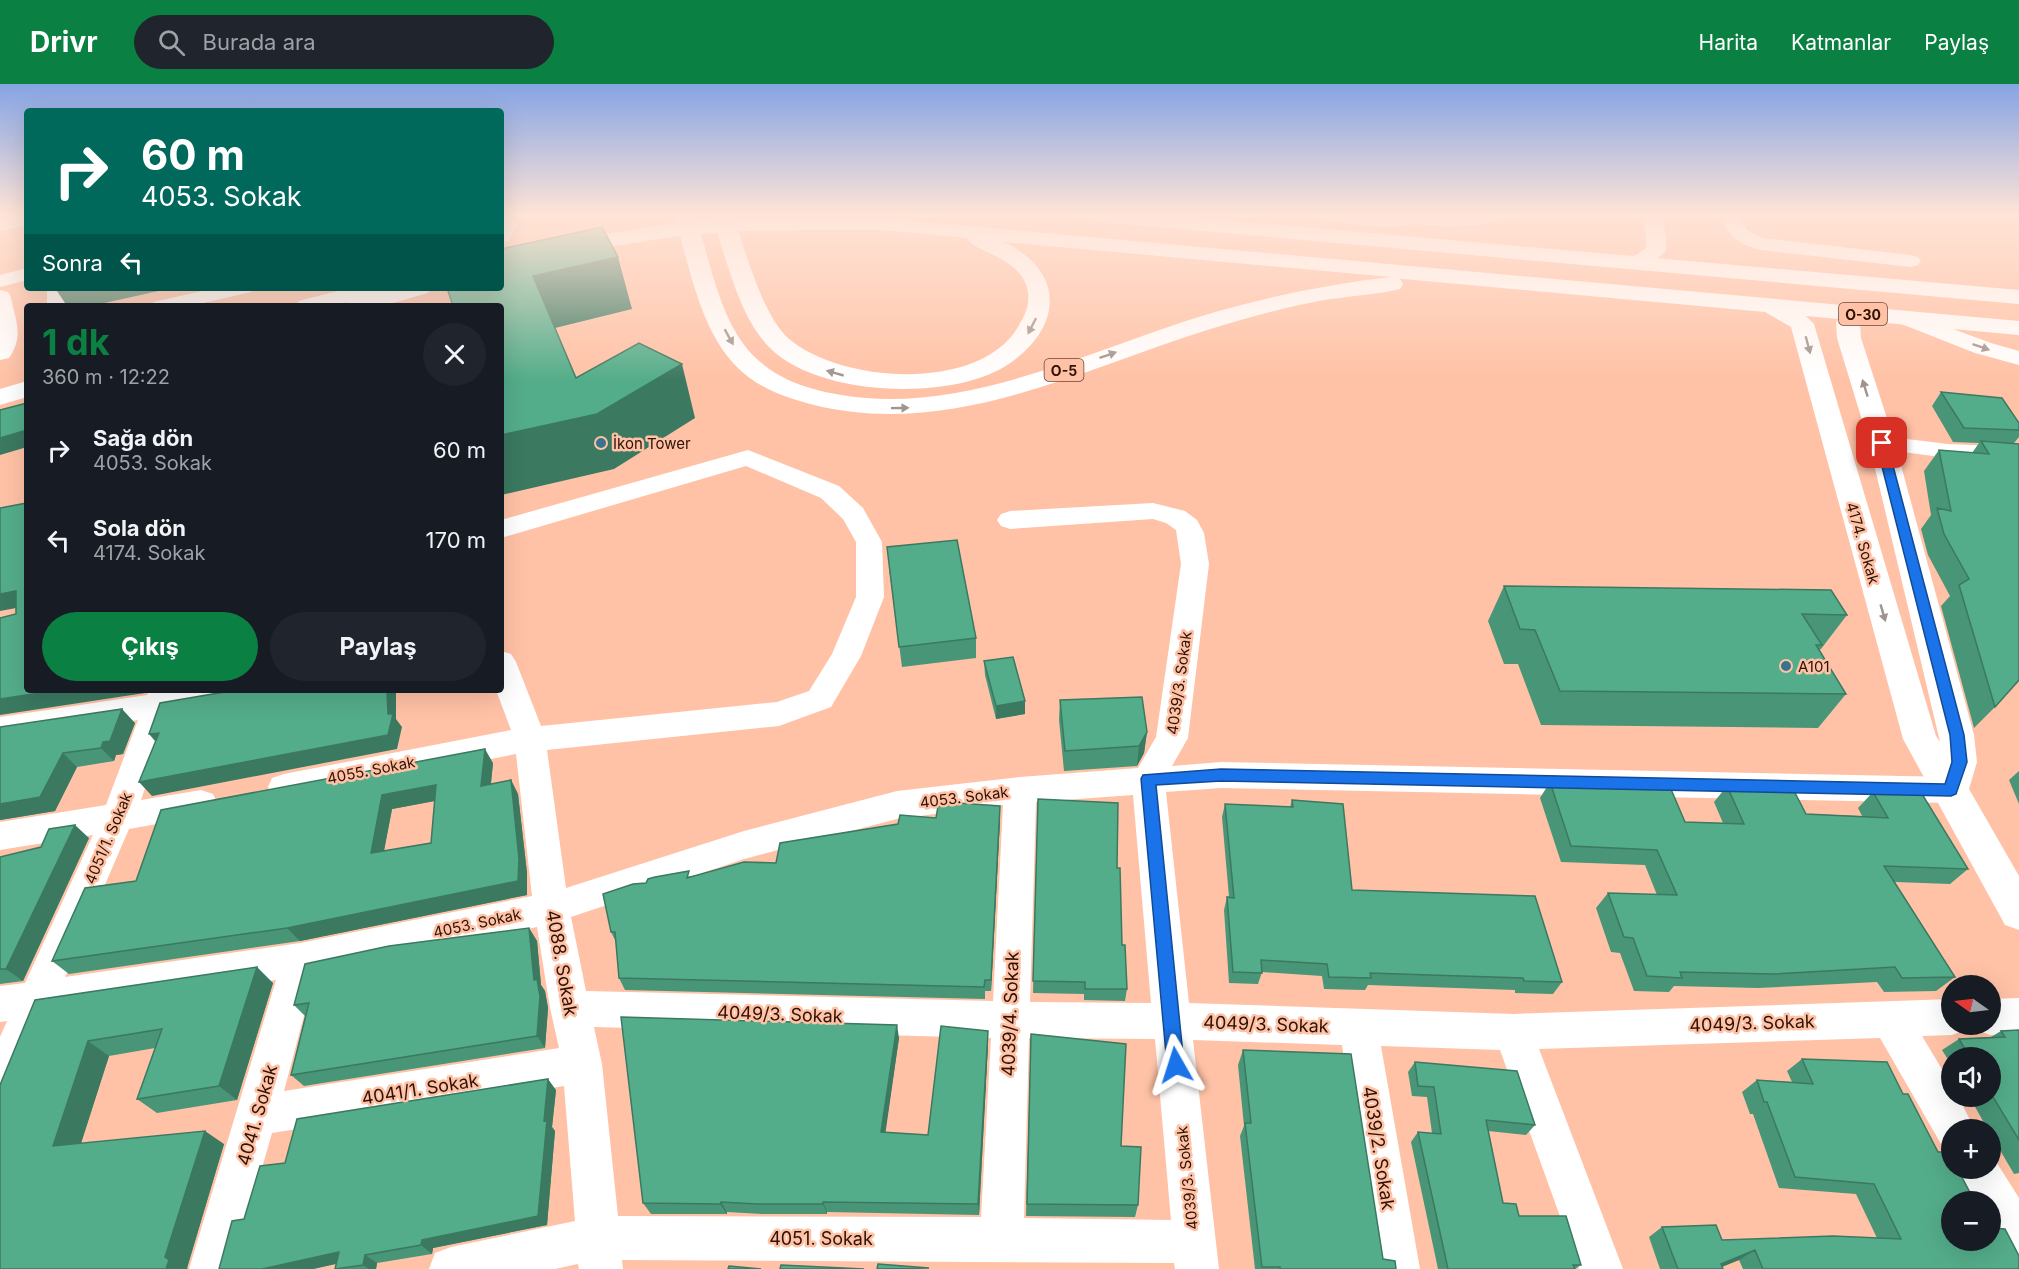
<!DOCTYPE html>
<html lang="tr">
<meta charset="utf-8">
<style>
:root{--surface:#171b24;--page:#20242c;--text:#f1f3f6;--muted:#9ea1a6;--accent:#0b8043}
body{margin:0;font-family:Inter,sans-serif;background:var(--page);color:var(--text);height:100vh;display:flex;flex-direction:column;font-size:22px;white-space:nowrap}
*{box-sizing:border-box;margin:0}
p{font-size:20px;color:var(--muted)}
.icon{flex:none;width:33px;height:33px;fill:none;stroke:currentColor;stroke-width:2;stroke-linecap:round;stroke-linejoin:round}
.map{position:relative;flex:1;overflow:hidden}
.details{position:absolute;left:24px;top:219px;width:480px;height:390px;display:flex;flex-direction:column;background:var(--surface);border-radius:6px;box-shadow:0 6px 24px #0002}
.details>*{flex:none}
.top-card{position:absolute;left:24px;top:24px;width:480px;height:183px;border-radius:6px;box-shadow:0 6px 24px #0002;background:#00695c;color:#fff;overflow:hidden}
.needle{width:39px;rotate:284deg}
.tools{position:absolute;left:1941px;top:891px;display:grid;gap:12px}
.tools a{display:grid;place-items:center;width:60px;height:60px;border-radius:50%;background:var(--surface);box-shadow:0 6px 24px #0002;font-size:30px}
.pin{position:absolute;display:grid;place-items:center;width:51px;height:51px;color:#fff;margin:-26px;border-radius:12px;box-shadow:0 3px 9px #0006}
.me{position:absolute;width:66px;margin:-33px;rotate:354deg;stroke-linejoin:round;filter:drop-shadow(0 0 4px #0008)}
.turn{display:flex;align-items:center;gap:21px;height:126px;padding:0 18px;font-size:27px}
.turn .icon{width:78px;height:78px;stroke-width:2.5}
.turn b{display:block;font-size:42px;line-height:51px}
.then{display:flex;align-items:center;height:57px;padding:0 18px;background:#0003;gap:12px;font-size:22px}
.round{display:grid;place-items:center;flex:none;width:63px;height:63px;border-radius:32px;background:var(--page)}
.headline{display:flex;align-items:center;justify-content:space-between;height:102px;padding:0 18px}
h1{font-size:36px;font-weight:700;line-height:45px;color:var(--accent)}
.action{display:flex;gap:12px;margin-top:auto;padding:12px 18px}
.action a{flex:1;height:69px;border-radius:36px;background:var(--accent);color:#fff;font-size:24px;font-weight:700;line-height:69px;text-align:center}
.action a+a{background:var(--page);color:var(--text)}
ul{padding:0;list-style:none}
li{display:flex;align-items:center;gap:18px;height:90px;padding:0 18px}
li div{flex:1}
li b{display:block;font-size:22px}
li em{font-style:normal}
header{display:flex;align-items:center;gap:36px;box-sizing:border-box;height:84px;padding:0 30px;background:var(--accent);color:#fff}
header strong{font-size:28px}
nav{display:flex;gap:33px;margin-inline-start:auto;font-size:21px}
.search{width:420px;height:54px;background:var(--page);display:flex;align-items:center;gap:15px;box-sizing:border-box;padding:0 21px;border-radius:33px;color:var(--muted);font-size:22px}
.map>svg:first-child{display:block}
.lines{fill:none;stroke-linecap:round;stroke-linejoin:round}
.minor{fill:#fff;fill-rule:evenodd}
.major{fill:#fff;fill-rule:evenodd}
.wall{fill:#489577;fill-rule:evenodd}
.shaded-wall{fill:#3b7961}
.building{fill:#54ad8a;stroke:#3b7961;stroke-width:1.5;fill-rule:evenodd}
.oneway{fill:#a0948e}
.route{fill:#1a73e8;stroke:#114b97;stroke-width:1.5}
.poi-dot{fill:#38748b;stroke:#ffc2a6;stroke-width:2}
.labels{text-anchor:middle;dominant-baseline:central;stroke-width:5;stroke-linejoin:round;paint-order:stroke}
.shield{fill:#ffc2a6;stroke:#6c4735;stroke-width:1.5}
.shield-label{font-size:14px;font-weight:bold;fill:#2d1205}
.poi-label{font-size:15px;fill:#2d1205;stroke:#ffc2a6;text-anchor:start}
.street-label{font-size:15px;fill:#2d1205;stroke:#ffc2a6}
.near-street-label{font-size:18px;fill:#2d1205;stroke:#ffc2a6}
</style>
<header>
<strong>Drivr</strong>
<div class="search"><svg class="icon" aria-label="search" viewBox="0 0 24 24"><circle cx="10" cy="10" r="6"/><path d="M15 15l6 6"/></svg>Burada ara</div>
<nav><a>Harita</a><a>Katmanlar</a><a>Paylaş</a></nav>
</header>
<div class="map">
<svg width="2019" height="1185" viewBox="0 0 2019 1185">
<rect width="100%" height="100%" fill="#ffc2a6"/>
<g class="lines">
<path class="minor" d="M27,130V141L0,147V135Z
M1308,130H1516L1514,134L1477,141L1448,142L1415,140L1385,143L1317,136L1310,134Z
M1642,130H1661L1666,151V166C1657,178 1639,186 1624,182L1621,178L1624,174L1636,171L1646,164V151Z
M1719,130H1738L1747,146L1763,154L1911,171L1918,173L1921,177L1918,181L1911,183L1761,166C1739,161 1727,151 1719,130Z
M27,184V196L0,203V191Z
M47,204H67L69,222H47Z
M215,204H254L251,208L190,222H150L154,218Z
M1907,228L1991,259L2019,267V281L1975,269L1899,239L1896,234L1899,229Z
M1882,352L1948,360L2019,363V379L1948,374L1873,364L1870,359L1873,354Z
M748,366L839,402L863,424L882,458L884,513L861,572L831,623L779,642L547,666L566,804L744,747L897,707L1020,693L1138,684L1156,653L1181,480L1176,446L1166,439L1153,435L1010,445L1001,442L997,436L1001,430L1010,427L1153,419L1185,427L1197,436L1204,449L1209,480L1188,654L1172,682L1221,678L1951,693L1963,697L1967,706L1963,715L1951,719L1221,704L1166,708L1189,919L1513,930L1952,915V940H1968L1965,946L1952,951L1922,952L1952,1002V1012H1958L1975,1046H1952V1065L1941,1060L1880,954L1539,965L1623,1185H1579L1500,966L1381,962L1420,1185H1376L1342,961L1193,956L1219,1185H1175L1174,1179L622,1176L623,1185H579L578,1180L555,1185H429L435,1169L451,1163L575,1137L564,1002L272,1049L233,1185H189L276,896L49,930L14,1011L0,1017V953L7,937L0,938V902L25,899L93,751L0,766V738L106,721L138,636L0,657V633L147,611L149,606H272L268,614L257,617L170,631L141,716L201,706L213,710L218,720L213,730L129,745L65,893L300,859L532,812L516,670L284,716L272,712L268,703L272,694L284,690L511,646L496,606H501V567L511,570L516,578L541,642L777,618L809,607L832,570L856,513V458L843,435L821,414L746,382L501,454V436ZM1133,711L1151,919L1030,918L1036,718ZM1003,721L993,917L586,907L571,833L744,775L897,735ZM537,843L550,924L559,964L284,1007L315,890ZM594,943L991,954L981,1133L618,1132L602,980ZM1029,954L1155,955L1171,1136L1024,1134Z
M2019,914V950L1990,951L1977,946L1974,940H1990V915Z
M1990,1068L2019,1114V1177C1990,1165 1990,1146 1990,1118H1974L1957,1084H1990Z"/>
<path class="major" d="M501,130H522L509,157L501,158Z
M674,130H695L697,137L713,136L711,130H732L733,135L881,134L2019,237V251L1865,237L1860,240L1861,254L1895,359L1974,651L1977,678L1969,705L2019,792V846L2005,841L1903,655L1791,243L1765,228L1393,194L1400,195L1403,200L1400,205C1375,211 1349,212 1324,216C1282,224 1241,235 1201,248C1076,288 948,354 814,321C785,314 755,303 734,280C703,246 692,195 680,152L574,168L501,188V174L574,155L676,139ZM807,146H881L967,154C972,168 1024,173 1028,209C1030,222 1024,233 1018,243C979,309 839,299 788,254C764,232 749,178 738,147ZM717,149C730,186 741,235 770,264C818,312 947,317 1004,283C1061,248 1069,189 1004,158L1391,193C1328,200 1266,213 1205,231C1089,266 964,332 841,311C811,306 781,297 758,276C724,246 713,191 701,150ZM1806,232L1839,235L1836,238L1837,254L1869,359L1940,658L1936,652L1814,240Z
M1070,130H1155L2019,206V220L1080,136L1073,134Z
M349,204H387L386,207L395,204H431L428,209L382,222H345L348,218L334,222H295L299,217Z
M0,206L8,208C12,214 12,220 14,227C19,246 20,258 9,274L0,276Z
M27,297V313L0,321V305Z"/>
</g>
<path class="wall" d="M1941,308L2019,339V353L2014,359L1995,623L1974,644L1941,522L1950,512L1928,471L1921,445L1931,431L1924,387L1939,366L1972,369L1979,359L1953,358L1932,322Z
M889,484L976,554V574L902,583Z
M1504,502L1847,531L1821,565L1819,566L1846,610L1818,644L1541,641L1518,580H1504L1488,537Z
M984,577L1025,630L996,635L985,591Z
M1060,616L1147,648L1144,669L1137,682L1064,687L1059,636Z
M135,639L123,670L116,671L114,677L77,683L55,727L0,736V643Z
M493,679L491,700L511,696L518,710L527,789V811L300,857L69,890L52,877L136,797ZM435,717L431,759L384,767L392,725Z
M2019,687V720L2009,696Z
M1550,698L1685,738L1723,739L1714,718L1727,702L1806,730L1862,732L1858,724L1873,708L1968,785L1950,800L1895,798L1955,893L1936,907L1884,908L1877,898L1758,904L1674,902L1669,908L1634,907L1620,869L1611,868L1596,824L1608,809L1657,811L1645,781L1561,778L1540,714Z
M1038,715L1117,784L1122,861L1127,905L1125,917L1084,916V910L1033,909Z
M1292,716L1352,806L1562,898L1553,910L1515,909V906L1368,901L1365,906L1324,905L1322,892L1262,888L1258,900L1229,899L1224,826L1227,813H1229L1222,733L1225,720L1290,723Z
M936,734L1000,735L991,907H985V915L625,906L619,894L616,858L611,848L646,799L776,779Z
M89,754L23,897L0,900V773Z
M529,844L537,857L541,901L545,907L548,924L545,964L304,1002L291,991L305,932L294,921Z
M273,899L237,1016L157,1029L137,1015L155,964L109,972L81,1059L224,1060L187,1184L0,1185L35,916Z
M2019,946V1089L2014,1090L1990,1049V1046H1988L1969,1012H1990V974H1952V982L1942,966L1959,955L1991,953L2001,947Z
M988,947V960L979,1131L827,1128V1130H762L727,1128V1130H651L643,1119L899,954L885,1048L928,1051Z
M1031,950L1121,1062L1138,1121L1135,1133L1026,1132Z
M1243,966L1383,1175L1396,1185H1255L1240,1052L1244,1042L1238,981Z
M1802,975L1952,1118L2019,1185H1743L1739,1176L1722,1183L1723,1185H1660L1649,1153L1662,1143L1722,1156L1877,1154L1856,1110L1779,1104L1753,1030H1750L1742,1008L1757,996L1792,998L1787,987Z
M1415,978L1535,1041L1526,1051L1488,1047L1503,1119L1581,1181L1575,1185H1438L1411,1058L1418,1048L1432,1049L1427,1013L1412,1012L1408,988Z
M556,1006L552,1043L555,1047L547,1141L433,1164L432,1170L377,1179L376,1185H335L336,1180L313,1185H219L244,1135L285,1079Z"/>
<path class="shaded-wall" d="M618,173L632,225L551,245L533,192Z
M55,204H172L91,222H67Z
M682,280L695,334L614,385L501,411V351Z
M27,346V363L0,371V354Z
M16,507L27,522L0,527V510Z
M59,606H147L145,609L0,631V615Z
M387,606H396V635L402,643L397,665L152,712L139,698L388,630Z
M1025,617V630L996,635V622Z
M122,625L135,639L123,670L116,671L114,677L101,664Z
M1147,648L1144,669L1137,682L1139,662Z
M159,649L161,664L149,650Z
M485,665L493,679L489,716L481,702Z
M63,669L77,683L55,727L0,736V720Z
M511,696L518,710L527,789V811L300,857L287,844L518,797Z
M436,701L445,715L392,725L381,782L371,769L382,711Z
M1000,722V735L991,907V896Z
M75,741L89,754L23,897L6,885Z
M529,844L537,857L541,901L545,907L548,924L545,964L537,952Z
M257,883L273,899L237,1016L219,1002Z
M897,941L899,954L884,1059L881,1048Z
M988,947V960L979,1131L978,1120Z
M88,957L109,972L76,1075L53,1062Z
M548,995L556,1006L552,1043L555,1047L547,1141L433,1164L432,1170L421,1161L422,1156L544,1037Z
M205,1047L224,1060L187,1184L188,1185H166L165,1173Z
M721,1118L727,1128V1130L720,1120Z
M823,1118L827,1128V1130L823,1120Z
M1755,1166L1739,1176L1716,1185L1721,1180Z
M339,1168L352,1176L313,1185H262Z
M365,1171L377,1179L376,1185H369L363,1181Z"/>
<path class="building" d="M602,143L618,173L533,192L576,294L639,259L682,280L597,330L501,351V222H453L447,204H501V165Z
M1941,308L2002,314L2019,339V346L1964,344Z
M27,319V346L0,354V326Z
M1981,357L2019,360V596L1995,623L1959,501L1969,495L1944,450L1937,424L1951,427L1939,366L1989,370Z
M27,419V606H59L0,615V534L16,530V507L0,510V424Z
M957,456L976,554L899,563L887,463Z
M1504,502L1831,506L1847,531L1802,530L1822,561H1816L1846,610L1560,607L1535,546L1520,545Z
M1013,573L1025,617L996,622L984,577Z
M236,606H387L388,630H393L388,651L139,698L159,649L149,650L160,619Z
M1142,613L1147,648L1139,662L1065,667L1060,616Z
M122,625L110,657L103,658L101,664L63,669L40,713L0,720V643Z
M485,665L481,702L511,696L519,775L518,797L287,844L52,877L85,804L136,797L161,726ZM436,701L431,759L371,769L382,711Z
M1550,698L1670,703L1685,738L1744,740L1727,702L1793,705L1806,730L1888,734L1873,708L1922,710L1968,785L1884,782L1955,893L1902,894L1895,883L1774,890L1680,888L1682,894L1647,892L1633,854L1624,853L1608,809L1677,811L1657,766L1571,762Z
M1038,715L1118,719L1117,784H1120L1122,861H1125L1127,905H1085V898L1033,897Z
M1292,716L1343,720L1352,806L1535,812L1562,898L1524,897L1523,894L1370,889L1371,894L1329,893L1327,880L1261,876L1262,889L1233,888L1227,813L1234,814L1225,720L1293,723Z
M945,718L1000,722L991,896H985L984,903L619,894L615,848H611L603,810L633,800L646,799L648,795L655,793L689,787L687,794L744,778L776,779L780,759L898,740L900,731L936,734L938,722L944,723Z
M75,741L6,885H0V773L41,763L49,745Z
M529,844L534,896L537,895L540,912L537,952L291,991L309,919L294,921L305,880L389,862Z
M257,883L219,1002L137,1015L162,945L88,957L53,1062L205,1047L165,1173L169,1176L166,1185H0V1001L35,916Z
M621,933L897,941L881,1048L928,1051L941,942L988,947L978,1120L823,1118V1120H757L721,1118L720,1120L643,1119Z
M2019,946V1056L1990,1008V974H1970L1959,955L2005,953L2001,947Z
M1031,950L1126,960L1121,1062L1141,1063L1138,1121L1027,1120Z
M1243,966L1351,970L1383,1175L1395,1177L1396,1185H1280V1183H1262L1245,1039H1251Z
M1802,975L1887,978L1903,1010H1908L1938,1068H1948L1952,1075V1084H1957L1975,1118H1952V1156H1990V1144L2005,1145L2019,1172V1185H1763L1755,1166L1721,1180L1723,1185H1678L1662,1143L1716,1141L1722,1156L1833,1152L1901,1155L1874,1100L1795,1093L1767,1018H1764L1757,996L1813,1000Z
M1415,978L1517,987L1535,1041L1486,1036L1503,1119L1516,1120L1519,1132H1566L1581,1181H1573L1575,1185H1448L1418,1048L1441,1050L1434,1003L1418,1002Z
M548,995L544,1037L547,1036L538,1132L422,1156L421,1161L365,1171L363,1181L335,1185L339,1168L262,1185H219L232,1137L244,1135L260,1082L285,1079L297,1035Z
M878,1180L929,1184L877,1185Z
M781,1181L864,1185H780Z
M729,1182L761,1185H728Z"/>
<defs><path id="oneway-solid" d="M-6-.8H1V-3.2L6.5 0L1 3.2V.8H-6Z" transform="scale(1.5)"/></defs>
<g class="oneway">
<use href="#oneway-solid" transform="translate(1032 242) rotate(117)"/>
<use href="#oneway-solid" transform="translate(729 253) rotate(61)"/>
<use href="#oneway-solid" transform="translate(1808 261) rotate(75)"/>
<use href="#oneway-solid" transform="translate(1981 263) rotate(19)"/>
<use href="#oneway-solid" transform="translate(1108 271) rotate(-19)"/>
<use href="#oneway-solid" transform="translate(835 289) rotate(-164)"/>
<use href="#oneway-solid" transform="translate(1865 304) rotate(-107)"/>
<use href="#oneway-solid" transform="translate(900 324) rotate(-1)"/>
<use href="#oneway-solid" transform="translate(1883 529) rotate(74)"/>
</g>
<linearGradient id="sky" x2="0" y2="1"><stop stop-color="#85a4e4"/><stop offset="0.44" stop-color="#ffe4d7"/><stop offset="1" stop-color="#ffe4d7" stop-opacity="0"/></linearGradient>
<rect width="2019" height="296" fill="url(#sky)"/>
<path class="route" d="M1882,355L1887,359L1964,651L1967,678L1956,710L1951,712L1221,697L1156,701L1184,981L1182,987L1176,990L1169,987L1167,981L1141,695L1143,691L1221,685L1945,700L1952,678L1950,651L1876,359Z"/>
<g class="poi-dot">
<circle cx="601" cy="359" r="6"/>
<circle cx="1786" cy="582" r="6"/>
</g>
<g class="labels">
<g class="shield">
<rect x="1839" y="219" width="48" height="22" rx="4.5"/>
<rect x="1044.5" y="275" width="39" height="22" rx="4.5"/>
</g>
<g class="shield-label">
<text x="1863" y="230">O-30</text>
<text x="1064" y="286">O-5</text>
</g>
<g class="poi-label">
<text x="613" y="359">İkon Tower</text>
<text x="1798" y="582">A101</text>
</g>
<g class="street-label">
<text transform="translate(1863 459) rotate(74)">4174. Sokak</text>
<text transform="translate(1179 599) rotate(-82)">4039/3. Sokak</text>
<text transform="translate(371 686) rotate(-11)">4055. Sokak</text>
<text transform="translate(964 713) rotate(-7)">4053. Sokak</text>
<text transform="translate(108 754) rotate(-67)">4051/1. Sokak</text>
<text transform="translate(477 839) rotate(-12)">4053. Sokak</text>
<text transform="translate(1187 1094) rotate(-96)">4039/3. Sokak</text>
</g>
<g class="near-street-label">
<text transform="translate(562 879) rotate(80)">4088. Sokak</text>
<text transform="translate(780 930) rotate(2)">4049/3. Sokak</text>
<text transform="translate(1010 930) rotate(-88)">4039/4. Sokak</text>
<text transform="translate(1752 939) rotate(-2)">4049/3. Sokak</text>
<text transform="translate(1266 940) rotate(2)">4049/3. Sokak</text>
<text transform="translate(420 1005) rotate(-9)">4041/1. Sokak</text>
<text transform="translate(257 1031) rotate(-74)">4041. Sokak</text>
<text transform="translate(1379 1064) rotate(81)">4039/2. Sokak</text>
<text x="821" y="1154">4051. Sokak</text>
</g>
</g>
</svg>
<div class="tools">
<a><svg class="needle" viewBox="-14 -14 28 28"><path d="M0-13l5 13h-10z" fill="#e53935"/><path d="M0 13l5-13h-10z" fill="#9ea1a6"/></svg></a>
<a><svg class="icon" aria-label="sound" viewBox="0 0 24 24"><path d="M4 9h4l5-4v14l-5-4H4zM17 9q2 3 0 6"/></svg></a>
<a>+</a>
<a>−</a>
</div>
<div class="pin" style="left:1882px;top:359px;background:#d93025"><svg class="icon" aria-label="arrive" viewBox="0 0 24 24"><path d="M6 21V4h12l-3 4 3 4H6"/></svg></div>
<svg class="me" style="left:1176px;top:981px" viewBox="-20 -20 40 40"><path d="M0-17L14 15 0 8-14 15z" fill="#1a73e8" stroke="#fff" stroke-width="4"/></svg>
<div class="top-card">
<div class="turn"><svg class="icon" aria-label="right" viewBox="0 0 24 24"><path d="M7 20v-9h11M14 6l5 5-5 5"/></svg><div><b>60 m</b>4053. Sokak</div></div>
<div class="then">Sonra<svg class="icon" aria-label="left" viewBox="0 0 24 24"><path d="M17 20v-9H6M10 6l-5 5 5 5"/></svg></div>
</div>
<section class="details">
<div class="headline"><div><h1>1 dk</h1><p>360 m · 12:22</p></div><a class="round"><svg class="icon" aria-label="close" viewBox="0 0 24 24"><path d="M6 6l12 12M18 6L6 18"/></svg></a></div>
<ul>
<li><svg class="icon" aria-label="right" viewBox="0 0 24 24"><path d="M7 20v-9h11M14 6l5 5-5 5"/></svg><div><b>Sağa dön</b><p>4053. Sokak</p></div><em>60 m</em></li>
<li><svg class="icon" aria-label="left" viewBox="0 0 24 24"><path d="M17 20v-9H6M10 6l-5 5 5 5"/></svg><div><b>Sola dön</b><p>4174. Sokak</p></div><em>170 m</em></li>
</ul>
<div class="action"><a>Çıkış</a><a>Paylaş</a></div>
</section>
</div>
